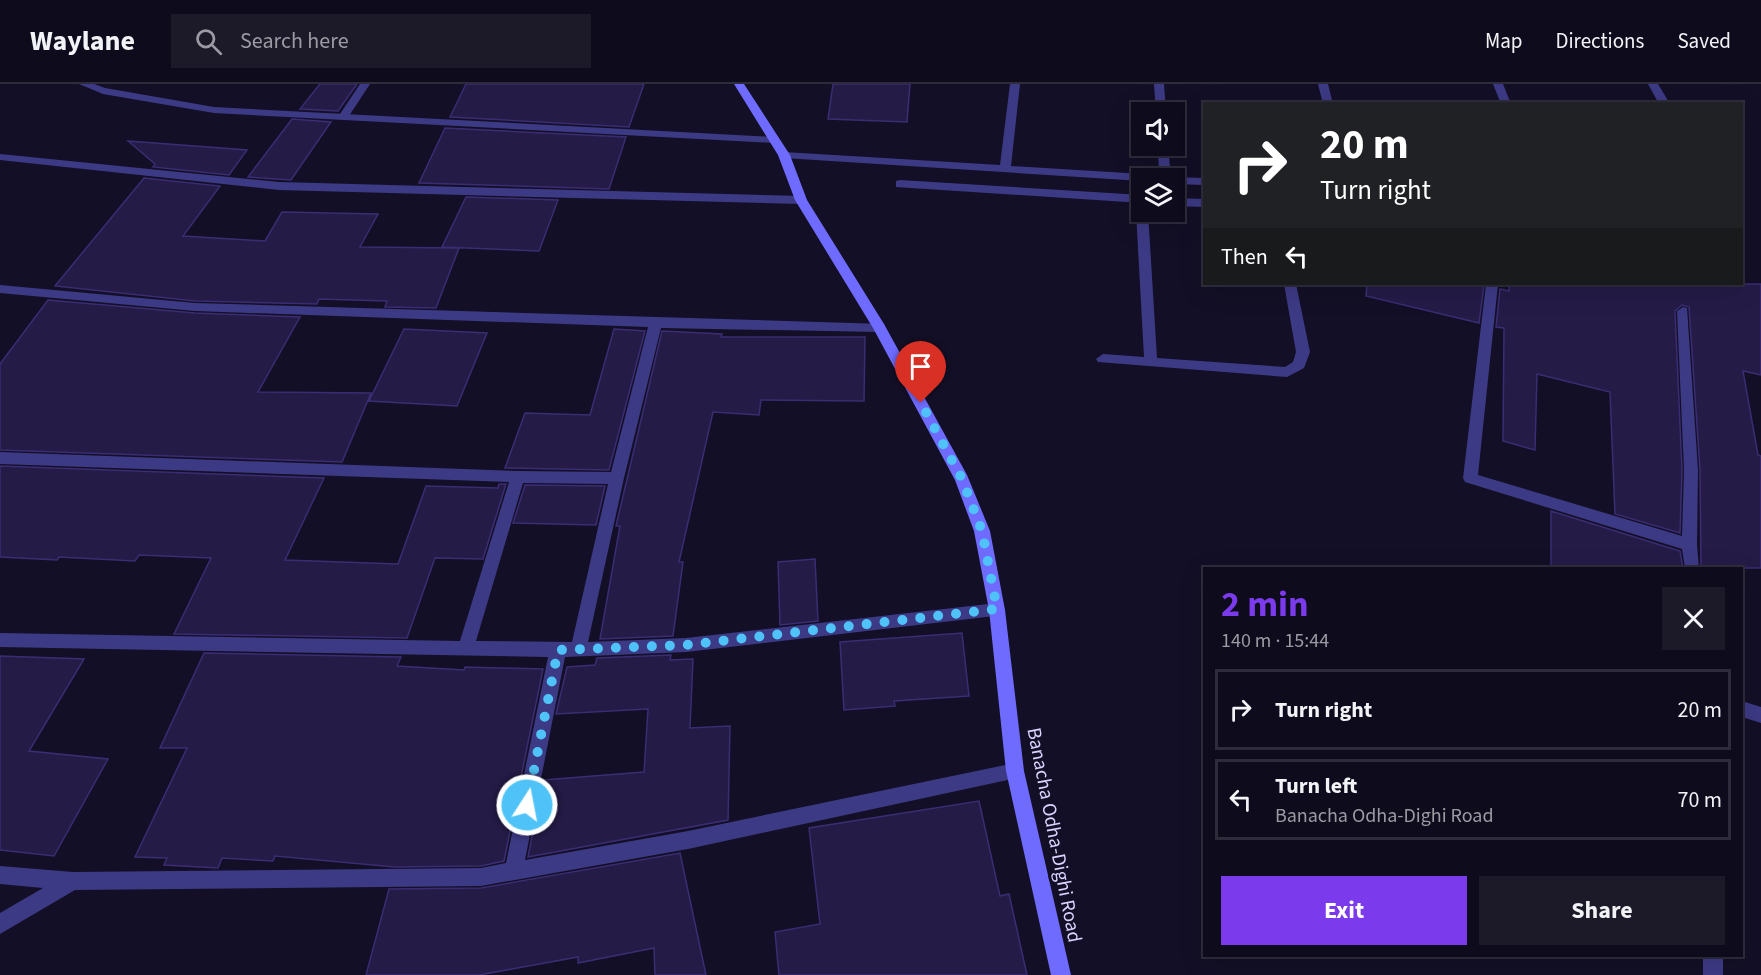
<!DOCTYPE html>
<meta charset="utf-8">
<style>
:root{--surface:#0e0b1c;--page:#1c1929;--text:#f1f3f6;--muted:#9b9ba3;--line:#2e2b3b;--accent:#7c3aed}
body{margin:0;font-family:"Source Sans 3",sans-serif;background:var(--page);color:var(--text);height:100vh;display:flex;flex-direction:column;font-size:22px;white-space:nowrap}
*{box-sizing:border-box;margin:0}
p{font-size:20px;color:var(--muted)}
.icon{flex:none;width:33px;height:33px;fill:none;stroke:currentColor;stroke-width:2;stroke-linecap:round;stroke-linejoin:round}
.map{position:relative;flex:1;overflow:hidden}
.side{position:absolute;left:1203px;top:483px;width:540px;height:390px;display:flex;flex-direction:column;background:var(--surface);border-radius:0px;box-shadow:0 6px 24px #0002,0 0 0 2px var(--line)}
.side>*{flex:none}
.banner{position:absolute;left:1203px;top:18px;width:540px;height:183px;border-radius:0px;box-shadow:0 6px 24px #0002,0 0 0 2px var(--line);background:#202124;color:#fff;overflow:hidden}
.buttons{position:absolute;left:1131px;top:18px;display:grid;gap:12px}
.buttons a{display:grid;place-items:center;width:54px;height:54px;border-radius:0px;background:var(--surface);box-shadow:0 6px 24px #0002,0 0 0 2px var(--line);font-size:30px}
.pin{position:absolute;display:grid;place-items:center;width:51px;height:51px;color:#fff;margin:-62px -26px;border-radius:50% 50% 50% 0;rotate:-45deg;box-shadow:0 0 6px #0007}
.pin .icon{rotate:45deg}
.me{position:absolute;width:66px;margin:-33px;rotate:11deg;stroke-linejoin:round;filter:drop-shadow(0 0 4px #0008)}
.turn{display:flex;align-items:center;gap:21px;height:126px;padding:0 18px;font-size:27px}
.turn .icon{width:78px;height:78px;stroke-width:2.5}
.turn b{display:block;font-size:42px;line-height:51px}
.then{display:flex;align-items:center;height:57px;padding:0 18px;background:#0003;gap:12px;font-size:22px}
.round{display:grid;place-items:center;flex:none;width:63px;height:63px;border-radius:0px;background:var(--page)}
.summary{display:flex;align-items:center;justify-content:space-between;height:102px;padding:0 18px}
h1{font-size:36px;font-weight:700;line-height:45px;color:var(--accent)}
.button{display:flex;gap:12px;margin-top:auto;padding:12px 18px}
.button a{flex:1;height:69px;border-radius:0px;background:var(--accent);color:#fff;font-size:24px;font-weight:700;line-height:69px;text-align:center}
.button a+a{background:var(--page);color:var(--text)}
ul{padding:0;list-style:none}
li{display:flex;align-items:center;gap:18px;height:81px;margin:0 12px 9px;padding:0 6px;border:3px solid var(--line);border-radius:0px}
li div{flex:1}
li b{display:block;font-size:22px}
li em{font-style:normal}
header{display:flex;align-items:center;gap:36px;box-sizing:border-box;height:84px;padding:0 30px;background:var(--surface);border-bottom:2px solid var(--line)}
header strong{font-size:28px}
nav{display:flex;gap:33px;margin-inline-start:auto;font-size:21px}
.search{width:420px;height:54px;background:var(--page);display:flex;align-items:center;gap:15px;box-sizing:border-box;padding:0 21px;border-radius:0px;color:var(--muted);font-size:22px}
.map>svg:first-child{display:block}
.building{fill:#241b47;stroke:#3b2d73;stroke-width:1.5}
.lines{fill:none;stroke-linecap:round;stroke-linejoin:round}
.lane{fill:#3d3a85;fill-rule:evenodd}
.street{fill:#3d3a85;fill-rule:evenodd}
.secondary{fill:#6f6bff;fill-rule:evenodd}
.route{stroke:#4fc3f7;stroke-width:10;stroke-dasharray:0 18}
.labels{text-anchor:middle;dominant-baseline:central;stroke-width:6;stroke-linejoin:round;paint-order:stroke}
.street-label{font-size:20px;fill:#d9d4ff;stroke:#130f26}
</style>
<header>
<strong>Waylane</strong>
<div class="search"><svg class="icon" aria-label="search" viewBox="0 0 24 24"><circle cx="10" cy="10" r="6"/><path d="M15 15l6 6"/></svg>Search here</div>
<nav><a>Map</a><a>Directions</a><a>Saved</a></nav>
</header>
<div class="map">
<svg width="1761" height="891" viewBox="0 0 1761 891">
<rect width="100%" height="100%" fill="#130f26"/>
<path class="building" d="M320,0H357L338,27L300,25Z
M466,0H644L629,43L450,33Z
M833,0H910L907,38L828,35Z
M292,35L331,38L291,96L248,93Z
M445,44L626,53L609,105L419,99Z
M128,57L247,66L229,91L153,83L155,80Z
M144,94L220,102L183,152L265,157L282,128L378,130L360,163L459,164L436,224L385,223L387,217L319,215L317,220L195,217L55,202Z
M466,113L558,116L539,167L442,163Z
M1367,200L1484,201L1479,239L1366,212Z
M1509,200H1761V291L1743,287L1758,371L1761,372V484H1701L1700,386L1689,223L1682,221L1675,227L1682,386L1680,449L1615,430L1610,308L1537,290L1535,366L1503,357L1504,244L1496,243L1500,205L1509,207Z
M48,216L195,229L300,233L258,308L371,309L342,378L0,366V280Z
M404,245L487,249L457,322L369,317Z
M614,245L645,247L609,386L505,384L525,329L590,331Z
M662,247L722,250L721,253H865L864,317L761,316L759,331L713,328L679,478H683L673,552L600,555L620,442H616Z
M0,382L324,394L285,476L398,480L426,402L498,404L499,400H506L483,475L435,474L407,554L174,550L211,474L139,471L135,477L59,473L57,476L0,473Z
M525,401L605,402L596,441L513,439Z
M1551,427L1680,467L1683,484H1551Z
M815,475L818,537L780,541L778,478Z
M962,549L969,612L894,617L895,622L844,626L840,558Z
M204,569L401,573L397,582L464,586L465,583L543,585L504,777L481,782L395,783L275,772L273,777L222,774L218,784L164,781L167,774L135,773L187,664H160Z
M671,571L670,576L693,575L690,644L730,642L728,736L528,773L543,696L644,688L648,625L556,630L567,583L595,581L597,574Z
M0,572L84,575L29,667L108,675L54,772L0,766Z
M979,717L1000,812L1009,810L1027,891H779L775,848L820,840L809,744Z
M680,769L706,891H655L654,864L578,879V873L479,891H366L389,805L481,804Z"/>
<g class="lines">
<path class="lane" d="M360,0H370L347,35H339L338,33Z
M1010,0H1020L1011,82L1159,91L1158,62H1168L1171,93L1204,94V101L1174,100V94H1142V97L784,74L778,71L784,68L1000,81Z
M1154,0H1164L1166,28H1156Z
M1318,0H1328L1333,20H1323Z
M1493,0H1503L1511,20H1501Z
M1648,0H1658L1670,20H1659Z
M900,96L1142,111V119L896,103V97Z
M1174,114L1204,115V123L1174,122Z
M1142,124V128H1148L1157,274L1285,283L1293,278L1296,268L1284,200H1296L1310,268L1304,284L1287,293L1098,278L1096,275L1103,270L1144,273L1136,128Z"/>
<path class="street" d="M79,0H94L105,4L214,23L774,53L779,56L774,59L214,29L103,10Z
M0,70L279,98L801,112L807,116L801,120L279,106L0,76Z
M1486,200H1498L1478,391L1682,452L1684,386L1677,227L1683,223L1687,224L1698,386L1697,461L1699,484H1685L1682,465L1465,398L1463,394Z
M0,201L195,219L884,240L885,243L879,248L661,244L624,394L588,558L686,554L997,519L1003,521L1005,526L1003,531L686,568L565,573L525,776L688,747L1015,679L1021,681L1024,687L1021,693L688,765L481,802L75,806L0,850V829L43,804L0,800V782L73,788L481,784L506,779L548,573L0,563V549L460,557L509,398L0,380V368L518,387L611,388L648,243L195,227L0,209ZM523,399L608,400L572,558L476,557Z
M1742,617L1761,623V639L1742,633Z
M1703,872H1723V891H1703Z"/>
<path class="secondary" d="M734,0H744L790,71L807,116L884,240L967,391L990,447L1005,526L1024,687L1071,891H1051L1006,687L989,526L974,447L955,396L873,244L795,116L778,71Z"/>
</g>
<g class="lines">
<path class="route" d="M527,721L558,566L686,561L997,525L982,447L962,395L921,319"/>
</g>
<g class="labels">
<g class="street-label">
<text transform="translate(1054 751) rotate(79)">Banacha Odha-Dighi Road</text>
</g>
</g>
</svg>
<div class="buttons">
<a><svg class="icon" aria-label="sound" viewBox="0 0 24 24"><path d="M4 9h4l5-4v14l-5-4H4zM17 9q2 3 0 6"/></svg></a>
<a><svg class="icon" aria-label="layers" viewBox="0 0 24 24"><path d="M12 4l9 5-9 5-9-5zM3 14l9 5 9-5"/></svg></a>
</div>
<div class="pin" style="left:921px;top:319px;background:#d93025"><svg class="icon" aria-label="arrive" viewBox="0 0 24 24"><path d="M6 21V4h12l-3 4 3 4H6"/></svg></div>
<svg class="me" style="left:527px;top:721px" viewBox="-20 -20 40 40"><circle r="17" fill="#4fc3f7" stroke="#fff" stroke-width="3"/><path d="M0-11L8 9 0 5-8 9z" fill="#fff"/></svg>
<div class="banner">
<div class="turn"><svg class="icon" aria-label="right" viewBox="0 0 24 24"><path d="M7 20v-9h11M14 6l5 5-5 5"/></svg><div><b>20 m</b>Turn right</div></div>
<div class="then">Then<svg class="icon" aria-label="left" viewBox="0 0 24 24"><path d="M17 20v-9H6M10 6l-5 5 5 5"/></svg></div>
</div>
<section class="side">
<div class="summary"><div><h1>2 min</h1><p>140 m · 15:44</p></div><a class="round"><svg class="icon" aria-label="close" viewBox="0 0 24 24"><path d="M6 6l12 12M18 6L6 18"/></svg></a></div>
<ul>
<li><svg class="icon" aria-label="right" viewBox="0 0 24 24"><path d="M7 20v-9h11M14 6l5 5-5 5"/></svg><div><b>Turn right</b></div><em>20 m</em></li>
<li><svg class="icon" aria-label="left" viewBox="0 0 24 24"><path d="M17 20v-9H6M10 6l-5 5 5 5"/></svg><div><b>Turn left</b><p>Banacha Odha-Dighi Road</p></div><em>70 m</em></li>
</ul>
<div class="button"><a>Exit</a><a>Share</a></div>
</section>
</div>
